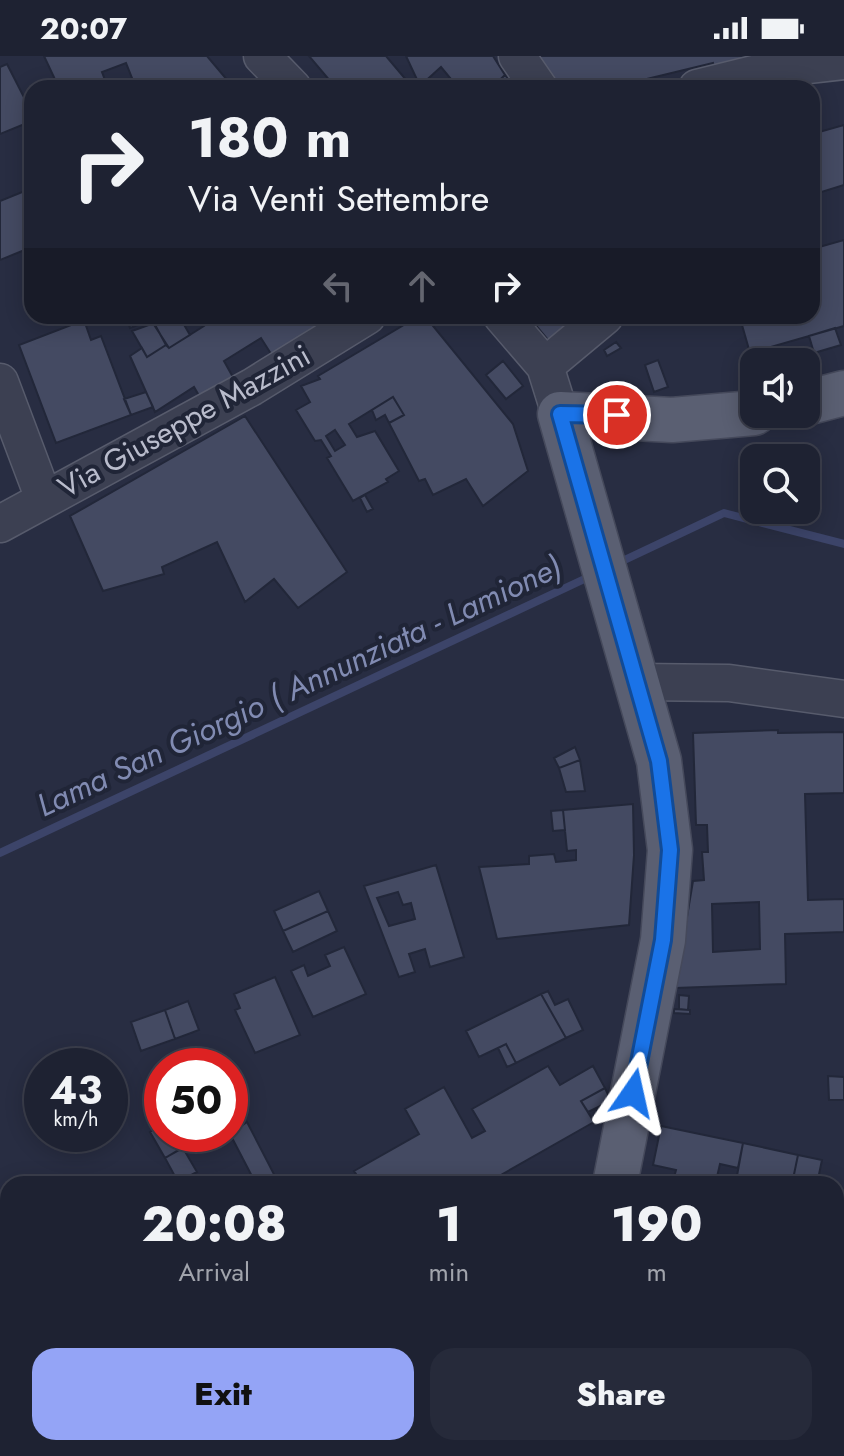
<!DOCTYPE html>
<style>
:root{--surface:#1e2232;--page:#262a3a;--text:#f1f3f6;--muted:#a1a4ac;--line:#3c3f4d;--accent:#94a4f6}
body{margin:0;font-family:Jost,sans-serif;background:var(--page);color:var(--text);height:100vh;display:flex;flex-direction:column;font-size:30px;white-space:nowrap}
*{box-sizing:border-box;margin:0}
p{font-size:26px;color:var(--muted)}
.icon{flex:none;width:44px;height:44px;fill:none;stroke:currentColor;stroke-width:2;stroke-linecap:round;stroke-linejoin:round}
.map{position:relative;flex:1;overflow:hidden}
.sheet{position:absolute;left:0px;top:1120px;width:844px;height:280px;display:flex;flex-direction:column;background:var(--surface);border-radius:24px 24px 0 0;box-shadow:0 4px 20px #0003,0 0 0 2px var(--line)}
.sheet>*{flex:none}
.guide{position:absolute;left:24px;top:24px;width:796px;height:244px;border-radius:24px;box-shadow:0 4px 20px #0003,0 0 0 2px var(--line);background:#1e2232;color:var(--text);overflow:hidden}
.controls{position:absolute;left:740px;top:292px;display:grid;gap:16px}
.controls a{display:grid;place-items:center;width:80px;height:80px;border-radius:16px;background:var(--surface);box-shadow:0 4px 20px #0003,0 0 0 2px var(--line);font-size:40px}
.speed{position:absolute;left:24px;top:992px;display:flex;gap:16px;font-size:40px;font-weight:700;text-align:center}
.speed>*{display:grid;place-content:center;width:104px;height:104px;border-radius:50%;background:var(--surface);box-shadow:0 4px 20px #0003,0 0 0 2px var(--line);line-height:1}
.speed small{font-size:20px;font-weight:400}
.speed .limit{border:12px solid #d22;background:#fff;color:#111}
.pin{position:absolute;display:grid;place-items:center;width:68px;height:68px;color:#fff;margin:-34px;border:4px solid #fff;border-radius:50%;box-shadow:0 2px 8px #0007}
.me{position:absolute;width:88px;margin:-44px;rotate:11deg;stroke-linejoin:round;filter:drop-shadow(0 0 6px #0008)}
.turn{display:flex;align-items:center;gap:28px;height:168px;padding:0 32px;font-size:36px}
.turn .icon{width:104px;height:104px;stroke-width:2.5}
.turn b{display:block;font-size:56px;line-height:68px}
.lanes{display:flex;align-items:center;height:76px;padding:0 32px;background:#0003;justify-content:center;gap:40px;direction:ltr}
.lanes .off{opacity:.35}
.eta{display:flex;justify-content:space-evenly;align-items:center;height:136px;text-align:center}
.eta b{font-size:48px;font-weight:800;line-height:56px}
.primary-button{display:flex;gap:16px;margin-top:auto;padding:16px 32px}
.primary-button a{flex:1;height:92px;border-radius:24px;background:var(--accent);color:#111;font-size:32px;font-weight:800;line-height:92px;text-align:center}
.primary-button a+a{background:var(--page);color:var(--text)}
.status{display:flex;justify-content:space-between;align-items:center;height:56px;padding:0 40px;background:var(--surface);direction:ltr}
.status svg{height:22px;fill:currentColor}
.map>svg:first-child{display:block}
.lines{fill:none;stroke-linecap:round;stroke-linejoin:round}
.stream{stroke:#3c4469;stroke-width:8}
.building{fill:#444a62;stroke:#222739;stroke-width:2;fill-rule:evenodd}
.minor-casing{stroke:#575b6c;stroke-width:39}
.major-casing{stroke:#45495b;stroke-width:47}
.minor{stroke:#3c4052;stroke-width:36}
.major{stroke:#5a5f72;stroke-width:44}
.rail{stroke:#5e6379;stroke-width:6;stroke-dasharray:8 8;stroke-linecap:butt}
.route-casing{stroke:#114b97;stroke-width:20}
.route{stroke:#1a73e8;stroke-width:14}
.labels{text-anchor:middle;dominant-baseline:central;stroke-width:8;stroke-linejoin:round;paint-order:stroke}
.street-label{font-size:30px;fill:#b9bccc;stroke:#202537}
.water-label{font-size:32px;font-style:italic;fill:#818bb2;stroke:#202537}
</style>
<div class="status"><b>20:07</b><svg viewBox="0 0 49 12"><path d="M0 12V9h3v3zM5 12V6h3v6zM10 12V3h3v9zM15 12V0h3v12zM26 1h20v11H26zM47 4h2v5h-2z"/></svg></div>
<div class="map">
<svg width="844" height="1400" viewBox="0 0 844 1400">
<rect width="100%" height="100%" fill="#282d42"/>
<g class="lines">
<path class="stream" d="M616,508L724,457L844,488
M0,797L593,519"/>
</g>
<path class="building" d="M44,0H207L234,32H136L126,7L102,16L105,24L93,28L95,32H59Z
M309,0H386L413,32H336Z
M406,0H493L505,19L491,32H451L455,28L441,11L420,30Z
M533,0H752L714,12L713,7L634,26L633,32H553Z
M7,8L32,57V65L0,78V11Z
M505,19L509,24L501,32H491Z
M844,69V129L812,139V78Z
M32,132V191L0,204V145Z
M844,184V270L750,297L742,269L762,263L761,260H812V193Z
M126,260H162L130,272Z
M162,260H179L190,279L169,292L151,264Z
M199,260H342L273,301L261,282L224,305L234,323L201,343L194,331L155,356L130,300L142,292L147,301L166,289L169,292L204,270Z
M419,260H425L513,368L528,415L483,450L466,423L433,439L425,423L419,425L389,367L404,359L393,341L349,368L357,381L375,375L399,415L386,423L388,426L353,445L327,402L331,400L321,384L315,385L296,354L310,346L301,330L320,323L318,320ZM335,374L345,389L335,395L326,380Z
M528,260H586L553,290Z
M647,260H678L649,268Z
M84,264L91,284L101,280L131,359L56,387L19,289Z
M154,267L166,289L147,301L132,275Z
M835,272L841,289L814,297L809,280Z
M616,286L621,292L607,300L604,294Z
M658,304L668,331L654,336L645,309Z
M503,305L523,330L506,343L486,319Z
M146,336L153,351L131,359L124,343Z
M393,341L404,359L389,367L385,359L376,364L372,354Z
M245,360L347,516L298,552L274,523L245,546L217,486L162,511L164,518L103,535L70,460Z
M365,439L373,453L367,456L360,442Z
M778,674V677L844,676V737L805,738L808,844L844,843V876L785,878L786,928L675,932L693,825L704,824L702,796H708L707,769H696L693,677ZM759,846L760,893L713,896L712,848Z
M575,691L580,704L559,712L554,702Z
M580,704L585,735L566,736L559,712Z
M633,748L634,799L629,869L497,883L479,811L529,808V800L554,798L556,806L576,804V794L567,795L563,754Z
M563,754L565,774L553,775L551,755Z
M436,809L464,901L430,911L425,893L409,898L415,916L399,921L364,830ZM398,836L403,849L411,847L415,863L389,870L377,842Z
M319,835L328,855L283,875L274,855Z
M328,855L337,875L293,896L283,875Z
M344,891L366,938L313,961L291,915L304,909L308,920L330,910L325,899Z
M275,921L300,979L255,997L235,954L240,952L234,938Z
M548,935L555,949L568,943L583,974L566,982L541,938Z
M541,938L566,982L516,1007L506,988L479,1001L466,975Z
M679,939L689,940L688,954L679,953Z
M188,945L199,974L175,983L165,954Z
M674,953L690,954V958L674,957Z
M165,954L175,983L141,995L131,966Z
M506,988L516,1007L507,1011L498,992Z
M548,1010L560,1029L593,1010L605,1032L581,1045L594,1066L485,1128H362L354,1115L419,1078L405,1053L444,1031L472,1082L485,1075L472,1053Z
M828,1020L844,1021V1044H829Z
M605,1032L611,1045L588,1056L581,1045Z
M247,1066L279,1128H256L230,1078Z
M162,1069V1078H185L190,1087L165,1102L150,1076Z
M661,1070L743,1087L738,1112L720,1108L717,1121L731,1125L730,1128H657L658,1122L673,1125L676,1114L653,1109Z
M743,1087L798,1099L792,1128L736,1125Z
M183,1092L197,1116L178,1126L165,1102Z
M798,1099L822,1104L817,1128H792Z
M356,1118L362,1128H336Z
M340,1392H383L381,1400H338Z
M470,1392H517L521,1400H454Z
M607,1392H686L685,1400H605Z"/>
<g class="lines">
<defs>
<path id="minor" d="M262,0L293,32
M517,0L539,32
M697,32L774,13L844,5
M502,260L545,310L560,358
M545,310L605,260
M0,326L44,443
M0,468L252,331L367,260
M637,626L729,627L844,643
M841,1400L844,1395"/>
<path id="major" d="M806,347L844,337
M615,1128L663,884L670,794L659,705L560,358L672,364L754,357
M562,1400L564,1392"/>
</defs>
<use href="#minor" class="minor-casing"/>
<use href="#major" class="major-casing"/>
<use href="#minor" class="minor"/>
<use href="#major" class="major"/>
<path class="rail" d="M836,1296L844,1281
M836,1331L844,1316
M782,1400L786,1392
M799,1400L804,1392"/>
</g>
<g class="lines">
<defs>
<path id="route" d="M617,359L560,358L659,705L670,794L663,884L633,1037"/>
</defs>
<use href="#route" class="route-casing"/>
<use href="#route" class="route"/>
</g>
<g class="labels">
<g class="street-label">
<text transform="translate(184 365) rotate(-29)">Via Giuseppe Mazzini</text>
</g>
<g class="water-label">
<text transform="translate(299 630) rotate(-25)">Lama San Giorgio ( Annunziata - Lamione)</text>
</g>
</g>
</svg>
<div class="controls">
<a><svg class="icon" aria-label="sound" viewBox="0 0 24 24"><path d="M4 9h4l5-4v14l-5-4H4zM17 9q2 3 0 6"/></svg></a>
<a><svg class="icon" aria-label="search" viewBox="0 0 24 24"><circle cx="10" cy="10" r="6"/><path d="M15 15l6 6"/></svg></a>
</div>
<div class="speed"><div>43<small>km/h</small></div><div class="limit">50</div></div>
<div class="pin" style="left:617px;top:359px;background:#d93025"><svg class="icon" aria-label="arrive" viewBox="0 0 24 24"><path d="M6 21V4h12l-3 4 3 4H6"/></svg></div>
<svg class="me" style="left:633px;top:1037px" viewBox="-20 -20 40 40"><path d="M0-17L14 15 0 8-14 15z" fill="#1a73e8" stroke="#fff" stroke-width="4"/></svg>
<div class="guide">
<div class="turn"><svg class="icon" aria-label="right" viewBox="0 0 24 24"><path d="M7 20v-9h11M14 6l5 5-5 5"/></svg><div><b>180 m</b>Via Venti Settembre</div></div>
<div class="lanes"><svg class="icon off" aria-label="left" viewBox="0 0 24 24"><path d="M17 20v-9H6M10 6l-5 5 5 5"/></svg><svg class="icon off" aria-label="ahead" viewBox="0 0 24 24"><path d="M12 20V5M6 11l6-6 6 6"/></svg><svg class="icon" aria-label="right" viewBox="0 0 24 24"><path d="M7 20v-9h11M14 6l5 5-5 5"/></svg></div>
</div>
<section class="sheet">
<div class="eta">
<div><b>20:08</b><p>Arrival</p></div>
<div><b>1</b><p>min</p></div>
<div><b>190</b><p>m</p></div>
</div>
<div class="primary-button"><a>Exit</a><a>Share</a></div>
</section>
</div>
